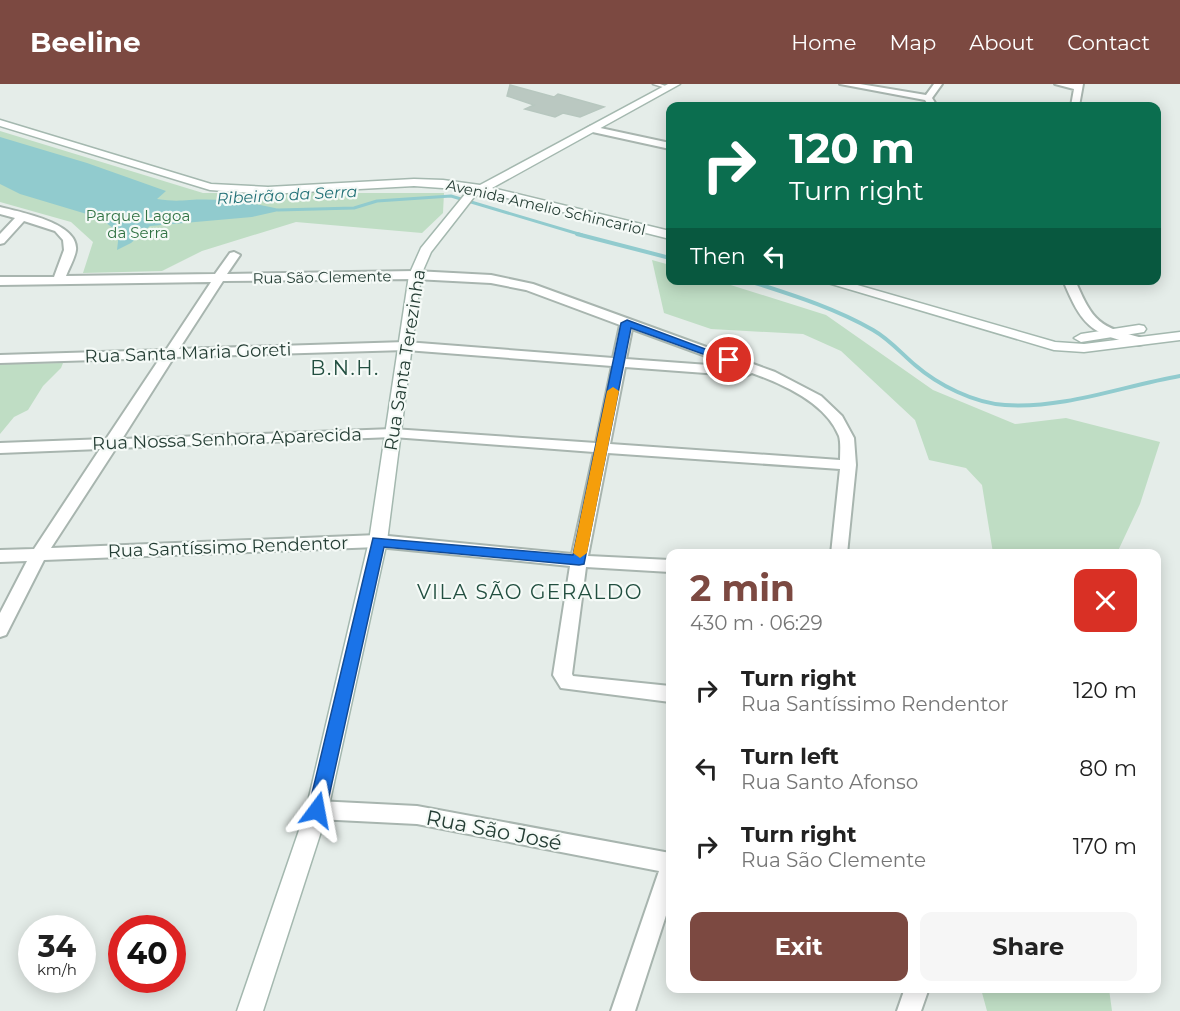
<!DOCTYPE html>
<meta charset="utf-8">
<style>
:root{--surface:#fff;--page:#f6f6f6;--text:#222;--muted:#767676;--accent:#7c4941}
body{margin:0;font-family:Montserrat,sans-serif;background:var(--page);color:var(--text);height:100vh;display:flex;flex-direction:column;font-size:22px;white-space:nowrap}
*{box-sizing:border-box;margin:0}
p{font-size:20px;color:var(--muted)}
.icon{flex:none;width:33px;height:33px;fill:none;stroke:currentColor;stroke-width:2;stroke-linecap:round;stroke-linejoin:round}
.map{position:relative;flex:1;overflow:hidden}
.sheet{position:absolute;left:666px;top:465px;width:495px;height:444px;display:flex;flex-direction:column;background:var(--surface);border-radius:12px;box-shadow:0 3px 15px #0003}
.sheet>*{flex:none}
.top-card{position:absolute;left:666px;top:18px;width:495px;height:183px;border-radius:12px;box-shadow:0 3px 15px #0003;background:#0b6e4f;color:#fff;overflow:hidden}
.speed{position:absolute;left:18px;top:831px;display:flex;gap:12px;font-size:30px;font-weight:700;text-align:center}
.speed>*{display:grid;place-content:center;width:78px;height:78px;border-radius:50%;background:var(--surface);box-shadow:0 3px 15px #0003;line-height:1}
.speed small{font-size:15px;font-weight:400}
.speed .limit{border:9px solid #d22;background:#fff;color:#111}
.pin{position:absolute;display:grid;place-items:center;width:51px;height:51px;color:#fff;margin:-26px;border:3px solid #fff;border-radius:50%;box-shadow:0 2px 6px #0007}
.me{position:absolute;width:66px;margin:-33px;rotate:13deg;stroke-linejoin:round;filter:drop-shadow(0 0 4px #0008)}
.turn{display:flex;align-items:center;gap:21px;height:126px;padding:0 24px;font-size:27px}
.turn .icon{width:78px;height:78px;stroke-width:2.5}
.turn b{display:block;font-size:42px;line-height:51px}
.then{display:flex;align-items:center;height:57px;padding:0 24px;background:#0003;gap:12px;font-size:22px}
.round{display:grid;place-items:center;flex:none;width:63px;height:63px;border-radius:12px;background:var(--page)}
.head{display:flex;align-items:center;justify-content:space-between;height:102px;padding:0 24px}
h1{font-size:36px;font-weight:700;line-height:45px;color:var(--accent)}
.action{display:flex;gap:12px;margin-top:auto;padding:12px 24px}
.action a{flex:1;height:69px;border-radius:12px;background:var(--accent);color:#fff;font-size:24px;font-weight:700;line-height:69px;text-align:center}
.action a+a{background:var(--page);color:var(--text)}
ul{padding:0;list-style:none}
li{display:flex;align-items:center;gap:18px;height:78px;padding:0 24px}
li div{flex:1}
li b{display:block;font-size:22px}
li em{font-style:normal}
header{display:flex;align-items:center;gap:36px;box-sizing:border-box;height:84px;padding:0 30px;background:var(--accent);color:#fff}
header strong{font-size:28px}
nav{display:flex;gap:33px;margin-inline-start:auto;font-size:21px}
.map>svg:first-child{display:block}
.green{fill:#bfddc4}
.water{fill:#91cbce}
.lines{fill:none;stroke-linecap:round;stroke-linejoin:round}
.stream-far1{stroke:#91cbce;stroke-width:3}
.stream{stroke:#91cbce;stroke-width:4}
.building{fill:#bac8c1;stroke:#b7c7bf;stroke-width:1.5}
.lane-casing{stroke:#a8b5af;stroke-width:3}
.street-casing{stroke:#a8b5af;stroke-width:4}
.secondary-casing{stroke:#a4b8af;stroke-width:3}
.lane{fill:#fff;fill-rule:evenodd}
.street{fill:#fff;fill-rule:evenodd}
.secondary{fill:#fff;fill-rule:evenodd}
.route{fill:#1a73e8;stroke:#114b97;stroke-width:1.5}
.slow{fill:#f59e0b}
.labels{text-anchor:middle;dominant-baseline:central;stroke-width:4.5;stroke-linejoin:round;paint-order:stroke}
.far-street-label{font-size:15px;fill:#253e35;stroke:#f5faf7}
.far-park-label{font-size:15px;fill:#317344;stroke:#f5faf7}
.far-water-label{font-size:16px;font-style:italic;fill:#227177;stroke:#f5faf7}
.street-label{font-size:18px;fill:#253e35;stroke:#f5faf7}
.neighbourhood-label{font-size:20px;letter-spacing:1.5px;fill:#224f40;stroke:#f5faf7}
.near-street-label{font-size:21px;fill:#253e35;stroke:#f5faf7}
</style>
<header>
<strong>Beeline</strong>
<nav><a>Home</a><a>Map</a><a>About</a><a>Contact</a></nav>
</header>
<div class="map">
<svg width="1180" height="927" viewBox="0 0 1180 927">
<rect width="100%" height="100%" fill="#e5ede9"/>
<path class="green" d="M0,47L203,109H444L443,129L422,149L296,138L202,167L162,187L83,189L93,158L71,138L0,118Z
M652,176L670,181V196L718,197L826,231L933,306L1015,340L1066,334L1160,358L1140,420L1117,469H993L982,401L966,384L929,376L915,336L841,267L803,250L711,245L664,229Z
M63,279L61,284L43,302L28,326L14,333L0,350V280Z
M981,905H1109L1112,927H987Z"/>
<path class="water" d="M0,53L87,79L166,107L157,115C171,117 177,117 190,116C220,114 254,119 283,126L252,133L150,142L131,159L117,166L119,149L100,134L20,110L0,100Z"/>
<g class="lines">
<path class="stream-far1" d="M278,126L354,124L377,117L451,112L582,151"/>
<path class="stream" d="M577,150L670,174
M746,196C789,210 833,223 873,246C889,255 901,269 915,281C938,301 974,319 1005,321C1064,325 1123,302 1180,292"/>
</g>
<path class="building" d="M510,1L554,13L558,10L604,23L580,33L563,29L555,33L525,25L534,21L507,12Z"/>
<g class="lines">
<defs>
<path id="lane" d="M653,0H660L671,4L669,5Z"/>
<path id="street" d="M840,0H860L926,11L934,0H942L932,14L937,22H929L925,16Z
M1055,0H1083L1079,22H1071L1074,5Z
M591,42L670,59V65L588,47L586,45Z
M0,123C20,128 79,139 76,166C75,174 69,184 66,192L215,190L230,169L234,168L240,171L227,190L415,187L491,191L533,200L775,288L821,312L842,332L854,354L856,381L847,470H831L840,385L608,369L588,472L670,476V488L586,483L572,590L573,592L670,602V618L561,604L553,591L570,482L378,463L44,476L6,551L0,553V529L27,477L0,478V466L34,465L100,365L0,369V359L106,355L160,274L0,279V271L166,266L211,198L0,201V193H54L64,166L63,156L55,147L24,137L4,159L0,160V150L15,134L0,130ZM415,195L491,199L526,206L620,241L613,274L406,258L179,265L223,197ZM632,245L736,283L626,275ZM406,266L612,282L596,359L393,345L122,355L174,273ZM625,283L746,292L752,289C783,300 826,319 839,352C841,359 840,368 840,376L610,360ZM393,353L594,368L572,470L378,451L51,464L116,364Z
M1063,196H1075C1093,238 1099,243 1143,254L1144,257L1143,260L1138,261C1090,249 1082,242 1063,196Z
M317,717L417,722L670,769V819L635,927H611L659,787L417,740L317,735L310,733L307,726L310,719Z
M905,904H929L921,927H897Z"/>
<path id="secondary" d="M668,0H680L492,104L670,147V155L483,108L474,113L431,168L421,191L387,457L328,726L263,927H237L306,726L369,457L409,191L421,164L466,109L471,106L414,102L268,110L210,106L0,42V36L211,100L268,103L414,95L443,96L480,101Z
M818,196H840L1055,258L1084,260L1180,248V256L1084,268L1054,266Z
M1139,241L1144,242L1146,245L1144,248L1081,258L1074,254L1081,250Z"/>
</defs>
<use href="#lane" class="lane-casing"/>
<use href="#street" class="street-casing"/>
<use href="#secondary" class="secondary-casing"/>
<use href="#lane" class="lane"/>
<use href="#street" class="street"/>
<use href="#secondary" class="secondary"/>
</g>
<path class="route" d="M627,236L735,276L733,278H725L631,244L584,480L579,481L384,463L326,726L323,731L317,733L311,731L308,726L373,454L573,471L621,239Z"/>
<path class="slow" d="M613,303L619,307L587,469L580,474L573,469L607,307Z"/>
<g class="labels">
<g class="far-street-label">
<text transform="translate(546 123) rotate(13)">Avenida Amelio Schincariol</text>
<text transform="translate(322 193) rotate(-1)">Rua São Clemente</text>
</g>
<g class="far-park-label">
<text x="138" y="131">Parque Lagoa<tspan x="138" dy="17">da Serra</tspan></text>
</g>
<g class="far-water-label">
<text transform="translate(287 111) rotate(-3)">Ribeirão da Serra</text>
</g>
<g class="street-label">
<text transform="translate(188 269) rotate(-2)">Rua Santa Maria Goreti</text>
<text transform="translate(405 276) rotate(-81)">Rua Santa Terezinha</text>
<text transform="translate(227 355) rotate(-2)">Rua Nossa Senhora Aparecida</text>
<text transform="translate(228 463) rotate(-2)">Rua Santíssimo Rendentor</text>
</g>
<g class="neighbourhood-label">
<text x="345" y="284">B.N.H.</text>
<text x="530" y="508">VILA SÃO GERALDO</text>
</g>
<g class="near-street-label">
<text transform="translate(494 746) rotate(11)">Rua São José</text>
</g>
</g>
</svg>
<div class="speed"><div>34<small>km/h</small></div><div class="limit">40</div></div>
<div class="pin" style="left:729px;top:276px;background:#d93025"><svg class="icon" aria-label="arrive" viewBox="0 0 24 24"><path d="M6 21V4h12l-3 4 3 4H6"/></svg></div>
<svg class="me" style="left:317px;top:726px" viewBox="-20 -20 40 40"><path d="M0-17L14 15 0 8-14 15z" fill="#1a73e8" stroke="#fff" stroke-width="4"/></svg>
<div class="top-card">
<div class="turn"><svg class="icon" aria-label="right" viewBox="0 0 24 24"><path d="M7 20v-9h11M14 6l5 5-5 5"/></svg><div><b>120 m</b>Turn right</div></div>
<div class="then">Then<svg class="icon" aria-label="left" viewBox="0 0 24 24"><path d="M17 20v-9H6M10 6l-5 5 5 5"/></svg></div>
</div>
<section class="sheet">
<div class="head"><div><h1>2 min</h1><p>430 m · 06:29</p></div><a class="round" style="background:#d93025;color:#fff"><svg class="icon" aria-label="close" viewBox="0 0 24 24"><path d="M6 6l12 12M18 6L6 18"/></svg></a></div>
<ul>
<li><svg class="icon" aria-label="right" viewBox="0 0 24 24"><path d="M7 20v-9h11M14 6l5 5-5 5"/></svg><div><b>Turn right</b><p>Rua Santíssimo Rendentor</p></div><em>120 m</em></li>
<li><svg class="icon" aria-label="left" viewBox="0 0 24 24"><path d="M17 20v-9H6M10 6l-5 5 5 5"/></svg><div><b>Turn left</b><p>Rua Santo Afonso</p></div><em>80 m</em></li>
<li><svg class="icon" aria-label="right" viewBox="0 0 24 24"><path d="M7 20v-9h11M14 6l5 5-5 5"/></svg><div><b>Turn right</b><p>Rua São Clemente</p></div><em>170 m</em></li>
</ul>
<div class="action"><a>Exit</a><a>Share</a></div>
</section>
</div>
